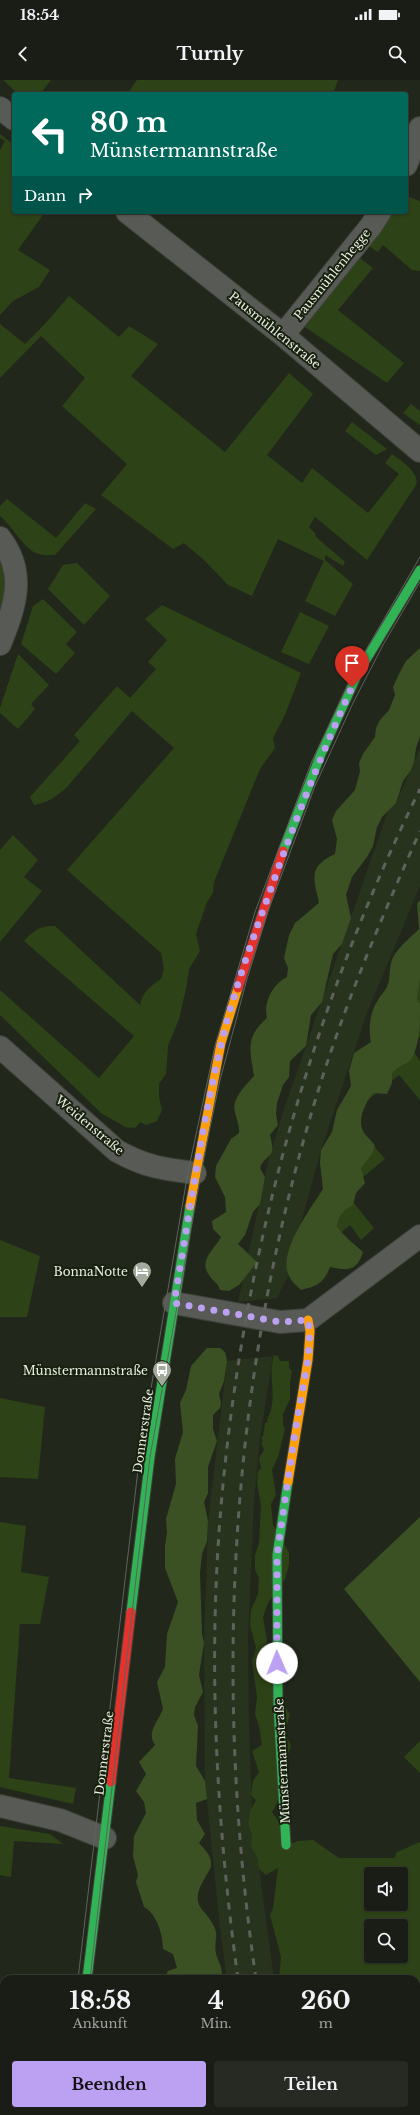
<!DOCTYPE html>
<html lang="de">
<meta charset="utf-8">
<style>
:root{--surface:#1a1d15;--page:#272a22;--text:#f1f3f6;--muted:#9fa2a0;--line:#383b34;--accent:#bca0f2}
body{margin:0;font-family:"Libre Baskerville",serif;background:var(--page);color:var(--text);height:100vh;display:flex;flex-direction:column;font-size:15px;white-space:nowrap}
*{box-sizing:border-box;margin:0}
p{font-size:13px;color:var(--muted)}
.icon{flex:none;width:22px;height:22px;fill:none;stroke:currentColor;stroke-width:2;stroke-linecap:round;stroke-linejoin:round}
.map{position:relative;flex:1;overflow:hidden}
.drawer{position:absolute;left:0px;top:1895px;width:420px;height:140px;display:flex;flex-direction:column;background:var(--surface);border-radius:12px 12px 0 0;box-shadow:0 1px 3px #0004,0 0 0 1px var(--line)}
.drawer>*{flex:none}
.hud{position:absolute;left:12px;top:12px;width:396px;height:122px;border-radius:4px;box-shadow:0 1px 3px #0004,0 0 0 1px var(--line);background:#00695c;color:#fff;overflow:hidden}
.controls{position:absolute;left:364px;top:1787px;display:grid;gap:8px}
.controls a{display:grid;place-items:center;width:44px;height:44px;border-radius:4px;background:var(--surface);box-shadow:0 1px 3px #0004,0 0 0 1px var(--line);font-size:20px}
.pin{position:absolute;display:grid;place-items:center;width:34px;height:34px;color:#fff;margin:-41px -17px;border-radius:50% 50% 50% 0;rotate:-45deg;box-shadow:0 0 4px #0007}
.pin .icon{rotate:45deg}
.me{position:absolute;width:44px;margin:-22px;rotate:359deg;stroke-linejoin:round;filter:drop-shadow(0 0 3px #0008)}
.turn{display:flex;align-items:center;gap:14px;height:84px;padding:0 12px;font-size:18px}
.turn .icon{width:52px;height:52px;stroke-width:2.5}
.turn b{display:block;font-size:28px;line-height:34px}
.then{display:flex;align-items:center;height:38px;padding:0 12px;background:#0003;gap:8px;font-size:15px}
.eta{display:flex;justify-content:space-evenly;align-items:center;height:68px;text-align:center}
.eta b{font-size:24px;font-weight:700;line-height:28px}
.button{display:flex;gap:8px;margin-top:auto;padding:8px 12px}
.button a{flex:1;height:46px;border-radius:4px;background:var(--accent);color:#111;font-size:16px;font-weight:700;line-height:46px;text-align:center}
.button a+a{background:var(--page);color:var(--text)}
.status{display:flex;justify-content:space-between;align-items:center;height:28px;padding:0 20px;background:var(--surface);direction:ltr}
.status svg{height:11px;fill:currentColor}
header{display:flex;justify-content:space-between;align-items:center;height:52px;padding:0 12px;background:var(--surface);font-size:18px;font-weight:700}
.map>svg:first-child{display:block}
.built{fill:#27331c}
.green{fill:#2d4216;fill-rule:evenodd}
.forest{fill:#3b5124}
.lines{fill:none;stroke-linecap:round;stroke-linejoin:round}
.street-casing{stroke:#3e4239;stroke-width:24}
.fast-casing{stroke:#3e4239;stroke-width:11}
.slow-casing{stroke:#3e4239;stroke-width:11}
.jam-casing{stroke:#3e4239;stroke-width:11}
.street{stroke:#585a56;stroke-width:22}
.fast{stroke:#30b455;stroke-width:9}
.slow{stroke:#ff9f0a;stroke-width:9}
.jam{stroke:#e5322d;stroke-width:9}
.tram{stroke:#5e625c;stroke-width:1}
.rail{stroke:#5e625c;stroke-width:3;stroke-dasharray:7 7;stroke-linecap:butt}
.route{stroke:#bca0f2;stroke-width:7;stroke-dasharray:0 12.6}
.labels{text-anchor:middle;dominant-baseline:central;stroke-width:4;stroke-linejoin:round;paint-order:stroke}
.street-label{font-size:12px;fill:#e9efe3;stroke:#18210f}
.poi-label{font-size:12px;fill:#e9efe3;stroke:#18210f;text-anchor:end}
</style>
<div class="status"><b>18:54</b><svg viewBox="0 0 49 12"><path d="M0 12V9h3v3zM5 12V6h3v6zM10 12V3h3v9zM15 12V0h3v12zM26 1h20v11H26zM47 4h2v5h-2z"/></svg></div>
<header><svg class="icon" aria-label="back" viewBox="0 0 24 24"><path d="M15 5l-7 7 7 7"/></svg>Turnly<svg class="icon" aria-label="search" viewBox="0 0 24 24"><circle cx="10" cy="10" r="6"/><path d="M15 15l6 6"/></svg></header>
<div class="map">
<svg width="420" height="2035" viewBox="0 0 420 2035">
<rect width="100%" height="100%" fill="#22271c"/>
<path class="built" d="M420,668V806L367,933L321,1070L300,1147L295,1156L287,1181L288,1196L277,1218L238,1222L269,1078L285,1026L388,731L396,723Z
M273,1276L260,1358L254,1422L248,1560L249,1646L252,1727L248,1744L252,1755L251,1767L258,1780L274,1899H227L220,1848L205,1701L204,1563L208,1441L227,1281Z
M249,2031H297L298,2035H250Z"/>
<path class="green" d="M3,0H51L40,14H18Z
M137,0H338L333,14H127Z
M0,54L14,65V132H45L18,170L50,190L39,207L13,221L0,235V70L5,61L0,58Z
M406,116L420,121V191L412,190L383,165L378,172L366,164L357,176L373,188L338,230L404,283L387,303L302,245L389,132H406Z
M69,216L119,257L129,246L158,264L131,296L225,372L289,293L313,314L267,375L302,403L312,388L368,433L399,394L385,383L392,374C401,381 420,392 416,405L367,480L315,437L309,447L316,454L315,456L345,482L343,486L325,475V480L353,504L335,536L305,521L324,481L278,459L252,516L228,505L204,480L184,463L173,469L101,415L127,384L62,326L85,298L41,256L0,298V244L25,264L45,244Z
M411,324L420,331V345L403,333Z
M352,342L387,369L376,375L345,351Z
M7,419L56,458L85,423L96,429L55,475C49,475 41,476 36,473C25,469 11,445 0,436V426Z
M0,458L10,472L0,550Z
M77,483L110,516L84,545L48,509L63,485Z
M43,519L77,552L66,564L75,573L56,594L21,564L33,526Z
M162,525L301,593L285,635L273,658L275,668L260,689L214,802L213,813L207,822L196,854L200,871L189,889L187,904L179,939L168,966L166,994L159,1004V1017L162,1030L157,1041L146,1045L140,1042L135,1048L125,1047L101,1033L0,935V910L99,998L134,956L24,861C34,850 40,845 55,846L140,925C142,913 151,905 161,899L164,889L161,873L67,790L174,668L132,631L67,707C57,716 48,723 34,725L30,717L80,661L74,655L117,606L130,618L156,589L148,582L167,560L145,539Z
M300,532L329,546L309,584L281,572Z
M18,574L49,605L31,624L35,629L18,649L0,633V628Z
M13,755L38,780L24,797L42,811L0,862V770Z
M420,883V957L409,965L420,981V1020L399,995L348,1036L385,1079L345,1112L374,1148L361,1160L350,1145L337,1156L320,1159L343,1029L390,956Z
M0,1160L40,1176L27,1237H0Z
M274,1275L278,1276L280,1281H289V1288L292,1291L290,1303V1319L283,1334V1345L285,1349L278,1377L272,1390L276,1415L271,1424L273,1445L289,1472V1485L285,1499L268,1523L263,1537L276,1615L290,1634L285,1652L291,1666C282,1687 285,1712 272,1732L279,1742L286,1765L298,1761L313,1760L339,1778H394L397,1772L420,1762V2035H311L307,2031H416V1899H279L281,1877L270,1835L273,1828L278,1788L266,1795L259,1789L258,1780L251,1767L252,1755L248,1744L250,1731L256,1720L251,1715L253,1701L259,1692L252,1671L262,1665L259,1646L255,1634L257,1617L252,1581L256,1568L250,1545L251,1530L258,1514L259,1498L255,1490V1475L259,1463L261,1426L257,1403L258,1391L261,1388L259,1378L264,1370L261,1362L263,1361L261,1358L263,1356L265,1343L268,1342L267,1340C279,1316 267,1300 274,1275ZM371,1794H401V1824H371ZM371,1846H401V1876H371Z
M0,1318L45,1327L38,1399L0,1397Z
M0,1442L26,1446L21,1492L49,1497L40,1544H20L9,1698L76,1708L73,1724L0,1707Z
M420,1661V1693L404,1677Z
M0,1746L50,1754L63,1764L14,1761L11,1797L0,1795Z"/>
<path class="forest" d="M420,568V656L416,668L414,682L411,690L403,701L396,723L382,737L377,747L373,766L367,777L352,797L346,815L351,838L342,864L333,874L322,922L311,935L306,966L290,981L289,997L283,1005L277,1023L276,1034L278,1045L270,1055C277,1081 266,1072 260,1088L265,1097L260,1124L253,1132L245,1155L238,1164L257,1182L239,1205L229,1211L220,1210C218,1202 213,1202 209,1195C198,1180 215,1169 221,1157L213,1149L212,1141L226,1132L225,1117L215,1097L216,1086L231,1059L239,1053C239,1042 237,1042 235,1032C231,1019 246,1005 254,996C250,970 245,957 267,938C263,922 273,904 287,897L288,888L284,878L289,855L295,843L319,823C314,799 307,787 335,774L337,759L332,740L336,731L355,710L360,691L359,683L363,674L375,657L376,648L380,640L389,630L395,615L393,607L399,594L406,581Z
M420,820V898L417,919L420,924C420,941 420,968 410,981C404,985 397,987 392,993V1003L387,1014L373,1013C366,1022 357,1039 363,1051C366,1057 372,1060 375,1066L372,1074L361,1088L365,1103L356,1113L353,1125C344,1130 338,1135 337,1147L348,1159L363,1172C357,1191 348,1191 330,1187C324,1203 317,1206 301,1210C297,1206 291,1201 289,1196C277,1173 311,1128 323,1109L320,1083L321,1070L332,1052L337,1030L351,1006L349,991L354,973L371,962C368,950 370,931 378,920C381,914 386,911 388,904C391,894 388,884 395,874C401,865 411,857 419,849L417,824Z
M207,1268H220L225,1272L227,1281L224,1301L219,1314L221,1323L220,1328L213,1335V1349L217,1361L208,1387V1413L204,1422L208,1441L207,1461L202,1474L200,1493L202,1554L204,1563L199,1595L203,1612L195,1627L194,1635L198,1646L196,1686L205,1701L207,1719L196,1723L197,1740L205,1754L199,1763C206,1771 212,1776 211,1787C203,1803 189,1817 205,1833C209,1838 215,1846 216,1852C217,1859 214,1866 216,1873C218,1883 224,1888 221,1899H164L168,1891L177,1888L173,1874L163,1869C163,1855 157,1834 144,1827L136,1802L138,1795L133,1776L134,1756L146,1733L144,1722L136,1711L146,1694L139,1682L155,1665C146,1652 158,1642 163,1629L157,1602L165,1587L167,1554L178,1522L165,1488V1466L167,1452L166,1439L176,1404L175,1379L183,1352L180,1323L186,1310L191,1286Z
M420,1437V1602L344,1509Z
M201,2031H245L246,2035H202Z"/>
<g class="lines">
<defs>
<path id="street" d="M0,28L14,39
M406,85L420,48
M127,132L283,255L420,371
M283,255L371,146L380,132
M0,458C27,493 15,527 0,564
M0,967L117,1071C146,1087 163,1089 195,1093
M174,1223L280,1242L308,1240L420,1156
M0,1726L60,1740L105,1758"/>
<path id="fast" d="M283,771L321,674L358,593L420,490
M131,1532L150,1377L190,1126
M286,1765L278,1627L277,1475L288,1402
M87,1899L111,1702"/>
<path id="slow" d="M190,1126L221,963L238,908
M288,1402L308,1280L310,1251L308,1240
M70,2035L71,2031"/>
<path id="jam" d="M238,908L283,771
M111,1702L131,1532"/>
</defs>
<use href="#street" class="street-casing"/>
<use href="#fast" class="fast-casing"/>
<use href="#slow" class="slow-casing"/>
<use href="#jam" class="jam-casing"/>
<use href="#street" class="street"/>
<use href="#fast" class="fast"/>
<use href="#slow" class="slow"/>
<use href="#jam" class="jam"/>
<path class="tram" d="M78,1899L140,1373L188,1092L215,966L255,832L312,681L359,582L420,477
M90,1899L150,1377L204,1076L220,1000L247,899L268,831L315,706L353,623L383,565L420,502
M63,2035L64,2031
M74,2035L75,2031"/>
<path class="rail" d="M238,1899C217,1747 208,1593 220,1439C240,1186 308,937 420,709
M256,1899C213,1606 229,1304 315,1021C343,928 381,839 420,751
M260,2031L261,2035
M277,2031L278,2035"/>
</g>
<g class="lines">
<path class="route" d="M277,1583V1475L295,1352L308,1280L310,1251L308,1240L280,1242L174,1223C189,1137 201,1050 221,965C233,914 251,863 269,814C294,743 321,675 352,607"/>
</g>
<defs>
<symbol id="hotel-pin" viewBox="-11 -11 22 30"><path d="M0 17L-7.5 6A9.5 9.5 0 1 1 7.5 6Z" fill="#a3a99d" stroke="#18210f"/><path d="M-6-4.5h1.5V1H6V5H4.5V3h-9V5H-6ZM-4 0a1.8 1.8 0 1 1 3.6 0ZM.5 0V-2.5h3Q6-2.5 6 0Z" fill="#fff"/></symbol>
<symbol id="bus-pin" viewBox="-11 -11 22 30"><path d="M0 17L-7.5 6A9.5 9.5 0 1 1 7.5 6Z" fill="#a3a99d" stroke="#18210f"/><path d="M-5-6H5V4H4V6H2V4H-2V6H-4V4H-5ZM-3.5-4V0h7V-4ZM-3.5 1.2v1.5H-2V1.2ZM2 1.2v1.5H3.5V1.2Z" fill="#fff"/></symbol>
</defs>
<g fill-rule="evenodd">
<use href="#hotel-pin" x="131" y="1180" width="22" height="30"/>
<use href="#bus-pin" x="151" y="1279" width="22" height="30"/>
</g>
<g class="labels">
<g class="street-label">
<text transform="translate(332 194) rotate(-51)">Pausmühlenhegge</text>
<text transform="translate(275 250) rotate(39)">Pausmühlenstraße</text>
<text transform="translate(90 1045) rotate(40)">Weidenstraße</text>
<text transform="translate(143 1351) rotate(-82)">Donnerstraße</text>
<text transform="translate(104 1673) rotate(-83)">Donnerstraße</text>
<text transform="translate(282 1681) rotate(-93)">Münstermannstraße</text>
</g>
<g class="poi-label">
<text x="128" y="1191">BonnaNotte</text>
<text x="148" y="1290">Münstermannstraße</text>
</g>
</g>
</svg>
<div class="controls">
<a><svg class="icon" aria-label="sound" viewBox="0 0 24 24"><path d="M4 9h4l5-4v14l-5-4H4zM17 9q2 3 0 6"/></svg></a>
<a><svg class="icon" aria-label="search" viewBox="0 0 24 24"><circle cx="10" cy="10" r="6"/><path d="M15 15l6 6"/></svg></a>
</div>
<div class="pin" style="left:352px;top:607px;background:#d93025"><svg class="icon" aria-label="arrive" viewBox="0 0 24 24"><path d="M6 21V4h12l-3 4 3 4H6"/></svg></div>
<svg class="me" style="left:277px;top:1583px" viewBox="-20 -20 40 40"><circle r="19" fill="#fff"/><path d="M0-13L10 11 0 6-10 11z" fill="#bca0f2"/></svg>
<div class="hud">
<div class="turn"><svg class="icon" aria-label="left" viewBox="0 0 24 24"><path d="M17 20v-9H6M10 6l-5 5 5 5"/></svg><div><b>80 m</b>Münstermannstraße</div></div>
<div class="then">Dann<svg class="icon" aria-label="right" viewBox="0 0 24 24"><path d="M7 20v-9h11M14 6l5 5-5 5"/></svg></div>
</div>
<section class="drawer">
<div class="eta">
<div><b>18:58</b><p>Ankunft</p></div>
<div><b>4</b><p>Min.</p></div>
<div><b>260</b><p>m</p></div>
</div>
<div class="button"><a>Beenden</a><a>Teilen</a></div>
</section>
</div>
